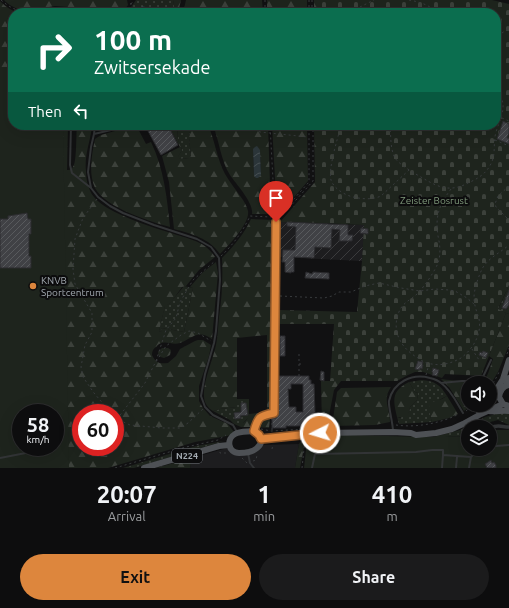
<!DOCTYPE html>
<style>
:root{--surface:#0d0d0e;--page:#1b1b1c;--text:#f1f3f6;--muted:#9a9c9e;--line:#2d2d2e;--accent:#dd863d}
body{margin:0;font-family:Ubuntu,sans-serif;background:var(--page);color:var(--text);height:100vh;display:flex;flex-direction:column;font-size:15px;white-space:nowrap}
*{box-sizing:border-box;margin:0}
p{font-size:13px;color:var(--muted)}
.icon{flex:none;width:22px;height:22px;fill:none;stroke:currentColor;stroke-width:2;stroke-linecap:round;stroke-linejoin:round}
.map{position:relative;height:468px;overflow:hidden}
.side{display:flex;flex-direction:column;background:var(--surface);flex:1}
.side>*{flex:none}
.guide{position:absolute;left:8px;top:8px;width:493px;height:122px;border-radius:16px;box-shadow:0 4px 16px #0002,0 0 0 1px var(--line);background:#0b6e4f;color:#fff;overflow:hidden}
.tools{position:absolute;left:461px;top:376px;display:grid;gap:8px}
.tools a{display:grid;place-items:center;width:36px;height:36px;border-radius:50%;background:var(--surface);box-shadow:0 4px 16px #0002,0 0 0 1px var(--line);font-size:20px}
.speed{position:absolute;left:12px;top:404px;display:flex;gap:8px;font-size:20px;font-weight:700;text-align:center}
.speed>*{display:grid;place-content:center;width:52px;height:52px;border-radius:50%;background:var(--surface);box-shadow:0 4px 16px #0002,0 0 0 1px var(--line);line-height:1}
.speed small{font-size:10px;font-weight:400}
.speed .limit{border:6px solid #d22;background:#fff;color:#111}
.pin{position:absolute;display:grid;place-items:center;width:34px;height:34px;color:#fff;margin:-41px -17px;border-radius:50% 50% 50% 0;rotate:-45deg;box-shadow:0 0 4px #0007}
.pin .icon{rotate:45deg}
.me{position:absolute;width:44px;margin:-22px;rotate:265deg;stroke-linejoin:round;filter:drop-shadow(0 0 3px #0008)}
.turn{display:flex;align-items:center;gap:14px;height:84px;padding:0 20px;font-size:18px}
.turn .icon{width:52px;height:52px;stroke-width:2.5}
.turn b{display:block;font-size:28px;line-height:34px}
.then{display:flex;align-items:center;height:38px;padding:0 20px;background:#0003;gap:8px;font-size:15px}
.eta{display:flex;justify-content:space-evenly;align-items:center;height:68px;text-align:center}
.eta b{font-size:24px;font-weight:700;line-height:28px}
.primary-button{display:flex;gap:8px;margin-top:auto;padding:8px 20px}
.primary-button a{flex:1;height:46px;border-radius:24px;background:var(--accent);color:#111;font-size:16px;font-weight:700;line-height:46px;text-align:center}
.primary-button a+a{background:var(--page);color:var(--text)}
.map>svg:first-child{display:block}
.built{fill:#1d1d1f}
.industrial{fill:url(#industrial-furrows)}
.grass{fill:url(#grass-dots)}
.forest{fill:url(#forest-firs);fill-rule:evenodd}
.cemetery{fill:url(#cemetery-stones)}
.green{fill:#1e241d;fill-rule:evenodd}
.water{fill:url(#water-waves)}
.building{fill:url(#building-hatch);stroke:#2b2b2e;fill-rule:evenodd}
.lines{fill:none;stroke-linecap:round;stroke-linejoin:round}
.path{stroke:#383b3d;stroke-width:1;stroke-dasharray:2 3;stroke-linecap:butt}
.service{stroke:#323436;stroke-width:2}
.minor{stroke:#323436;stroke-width:3.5}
.primary{stroke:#4e5155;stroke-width:6}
.route-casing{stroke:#905728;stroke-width:10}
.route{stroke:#dd863d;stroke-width:7}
.poi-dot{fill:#dd863d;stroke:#0c0c0d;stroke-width:1.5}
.labels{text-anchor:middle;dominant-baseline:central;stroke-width:4;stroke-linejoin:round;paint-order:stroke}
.shield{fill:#0c0c0d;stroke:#767b80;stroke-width:1}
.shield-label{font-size:9px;font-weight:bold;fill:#a3aab1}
.park-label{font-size:10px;fill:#809a7c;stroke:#0c0c0d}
.poi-label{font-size:10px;fill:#a3aab1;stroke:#0c0c0d;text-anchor:start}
</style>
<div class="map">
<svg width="509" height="468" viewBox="0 0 509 468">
<defs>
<pattern id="industrial-furrows" width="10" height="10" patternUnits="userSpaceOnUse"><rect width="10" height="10" fill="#1d1d1f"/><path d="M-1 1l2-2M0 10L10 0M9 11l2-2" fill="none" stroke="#3b3b3d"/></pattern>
<pattern id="grass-dots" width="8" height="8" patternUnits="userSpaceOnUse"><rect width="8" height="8" fill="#1e241d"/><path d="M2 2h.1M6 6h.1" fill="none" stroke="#3c413b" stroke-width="1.8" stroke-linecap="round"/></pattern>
<pattern id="forest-firs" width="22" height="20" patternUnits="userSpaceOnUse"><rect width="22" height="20" fill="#1e241d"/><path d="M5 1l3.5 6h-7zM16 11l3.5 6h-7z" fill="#3c413b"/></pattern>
<pattern id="cemetery-stones" width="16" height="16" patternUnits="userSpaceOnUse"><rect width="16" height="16" fill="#1e241d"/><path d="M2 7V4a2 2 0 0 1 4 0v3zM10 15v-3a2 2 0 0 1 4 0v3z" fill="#3c413b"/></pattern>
<pattern id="water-waves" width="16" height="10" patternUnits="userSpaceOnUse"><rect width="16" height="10" fill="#2b3539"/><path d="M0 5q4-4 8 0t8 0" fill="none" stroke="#475053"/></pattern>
<pattern id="building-hatch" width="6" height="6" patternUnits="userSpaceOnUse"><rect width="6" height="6" fill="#404145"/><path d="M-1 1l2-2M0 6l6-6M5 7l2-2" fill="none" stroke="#585a5d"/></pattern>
</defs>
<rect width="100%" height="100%" fill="#111112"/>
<path class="built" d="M299,444L295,468H190L192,458L227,448L234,453L261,445Z"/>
<path class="industrial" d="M280,222L364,225L362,261L279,257Z"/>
<path class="grass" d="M136,0H173L175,9L176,13H152L150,9L139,8L135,11V13H127Z
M177,125H191L189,138L191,156L189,158L180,159L177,158L182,150L178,140Z
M509,285V314L498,310Z
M184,286L193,288L184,332L162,328L161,332L159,331L165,305L169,304Z
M422,380C434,381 440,384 447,396L439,400L430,415L432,422L399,424L397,417L400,418L409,412L410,407L417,400L418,393L415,392L409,382Z
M237,399H249V417L242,424H234L230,420L213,411L220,409L237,407Z
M499,413H509V425L498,420L490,422L488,427H468V436L445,437V434L460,430L485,417Z
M224,441L134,468H123L196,446Z"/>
<path class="forest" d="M4,0H127L128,5L122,13H100L83,8L55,6L43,8L41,9C26,10 16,12 4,0Z
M173,0H181L178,13H176L175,9Z
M186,0H262L263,13H183Z
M267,0H307V13H267Z
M314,0H321V13H314Z
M0,1C6,7 12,11 20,13H13V125H68L67,170C70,170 71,170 73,167C77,162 76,133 77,125H92C91,140 84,155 86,171C86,179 88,190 94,197C108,214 152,227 174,234C190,239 206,242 215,257L199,270L186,286L182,287L172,301L169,304L165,306L159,331L161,332L162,328L184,332L193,288L190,287L202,273L216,262L218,273L212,339C198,329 193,338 180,343C171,346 163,338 156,347C153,349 152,351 152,355C156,363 159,364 168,363L176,356L180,349L195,341L198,340H203L211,345L209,356L199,386V401L203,408L210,416L228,424L234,432L232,435L195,442L108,468H0L55,447V413L0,181ZM81,413H115V447H81Z
M127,125H136L146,144L151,142C164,169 167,198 170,227C149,221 106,208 95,188C88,173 92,154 95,139L101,135L115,131Z
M168,125H177L178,140L182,150L178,157L180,159L189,158L191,156L189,138L191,125H208C215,141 217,159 225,174C230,183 237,191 243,200C245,203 247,207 248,211C250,223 229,245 220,254C209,238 192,234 174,229L169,182L162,156L180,147Z
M213,125H268L271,214H252C254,203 236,184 230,175C221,161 219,140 213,125ZM253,149L260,150L261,175L254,176Z
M272,125H307L308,181L281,212L277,213Z
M314,125H320V223L280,222L315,182Z
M251,219L273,220L271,410L269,428L256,427H241L234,424C242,424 247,423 249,414L267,412V335L237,338V407L220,409L213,411C208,408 204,403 204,396C203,381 213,360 216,345C218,336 218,326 219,317C222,298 223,278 222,258C234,246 244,234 251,219Z
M506,313L509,314V345L498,372L490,385V383H468V405H472L464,411L449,387L441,379C449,380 480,384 485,379C488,376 491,364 493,359L489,356Z
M162,348H168L171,350L170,355L164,358C160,357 158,356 158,352Z
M321,381H341L334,390L327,426H322Z
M409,382L415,392L418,393L417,400L410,407C409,416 406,418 397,417C393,400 391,391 409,382Z
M391,387C382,400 390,408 390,422L375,425L332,426L337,392L341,388Z
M447,396L458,414L449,418L432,422L430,415L429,405L432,402L442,399Z
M300,442H305L300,468H295L299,444Z
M192,458L190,468H156Z"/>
<path class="cemetery" d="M321,0H492L509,4V285L498,309L506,313L481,376L445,374L442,378L423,372H415L408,375L397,381H330L334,324H280L279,310L357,312L362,261L364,225L320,223V125H496V13H321Z"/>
<path class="green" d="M0,67H13V125H63L69,468H0ZM21,413H55V447H21Z
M495,430H509V468H304L307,440L343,435L433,437L445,434V437L468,436V449H490V433Z"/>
<path class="water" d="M143,6L150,9L152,13H135L137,9Z
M257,146L260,150L261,175L258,178H256L254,176L253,149L255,147Z"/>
<path class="building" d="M503,121L509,124V133L507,138H509V144L497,139Z
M154,125H168L178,145L161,155L148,131L156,127Z
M27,213L28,219H31V234H29V256H31V268H0V219H8V216Z
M287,222L348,225V235H353L352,241H339L340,230L332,229L331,248L315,247L314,258L294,257V272H291V273L285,272V262H282L283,250H295L296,227L287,226Z
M361,228L368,229V234L360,233Z
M306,272L312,274L313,272L329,273V279L305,278Z
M509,290V305L506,309L502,308Z
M280,336H285V356H280Z
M483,351L488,353L486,358L479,355L480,352L482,353Z
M418,361L423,362L422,365H423L422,369L420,368V370L415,369Z
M433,368L439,370L437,376L432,375L433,373L432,372Z
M321,371L324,372V381L320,380Z
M279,376H309V380H311V384H314L315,413H313V417L311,418V426H286V428H272V418H276L277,413L278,380H279ZM291,384H303V412H296V407H289L288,389H291Z
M241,403H246L248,415L240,416L241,418L235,419L234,413L241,412Z
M491,460L492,463L494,462L496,465V468H487L485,464Z"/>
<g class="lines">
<path class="path" d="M1,0C17,14 24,11 43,11
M265,0V13
M309,0V13
M312,0V13
M409,0C420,2 430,5 437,13
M131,4L134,0
M50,11C66,9 78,9 93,13
M125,13L131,5L130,0
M352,13L358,8L374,0
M496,41L502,33L509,28
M502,118L509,121
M240,125L260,132L308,137
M341,125C338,138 328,168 331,180C334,189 345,195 353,197C362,199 372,200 381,196L409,170
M390,125C391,135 390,149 395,158C399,164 408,169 414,173C435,185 447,195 470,182C477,179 483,175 487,170C498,156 492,146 496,132C501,115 509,106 496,89
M495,140L509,146
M509,186L498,196L495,204L496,207L509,220
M451,189C439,205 435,216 438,236C440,245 441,254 438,263C435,271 425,285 420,291C410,302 401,301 397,318C393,336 404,350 418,358C422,361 427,364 432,364C442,366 452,363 461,358C473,349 482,334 479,319C477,312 474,305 474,298C474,289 478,278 482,269C488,258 500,253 509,245
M97,199L83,218L75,239L73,269L75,284L92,313V332L85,345L81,367L83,377L94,393L111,413
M277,218L309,182V125
M279,219L313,181V125
M221,256C233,245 243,231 250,216L271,217L275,213L274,198L270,125
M280,296L324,298L332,296L339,292H351L365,286L379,283L401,288L420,291L435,289L449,290L455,291L467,298L474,304
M472,349L479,360
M507,354L509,348
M156,361L166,330L176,318L180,302L193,280L215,261
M299,364H303V363
M426,375L429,364
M299,376V351
M490,387L495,380L499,372
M466,411L473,405
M115,417L117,419L130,425L162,428H180L188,423L203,409
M117,419L145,383L154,365L166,346L181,335L189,331L198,333L211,341
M396,425C417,428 441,423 459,414
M261,429L271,431L306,429
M272,430V417
M272,449L273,444
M220,452V453H226
M242,458L247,463
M253,461L256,460L257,455
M115,468L186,447L218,440L226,435
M302,468L305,439"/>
<path class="service" d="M47,13V11
M71,125L70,165L72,173L91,188
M95,125L94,134L111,130L123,125
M94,134L91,147L88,172L91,188L98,197L110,206L123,213L154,225L197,239L211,247L219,258L220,280L216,331L214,343L205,374L201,396L205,407L213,415L233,425L237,432
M441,383L462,381H481L491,360
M393,431C393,423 388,406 389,401C393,382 412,373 430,378C434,379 438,380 441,383C451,390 457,403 463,413
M490,437L491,428
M490,444L496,446L509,445
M248,453L250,463L254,468
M0,458L36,451L37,448
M312,468L315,454L416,452L432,450H443V455
M442,468L443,455L471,457
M456,468L457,457
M469,468L471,457L478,449"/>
<path class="minor" d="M491,428C497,424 502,427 509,427
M254,431C259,417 259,416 274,413L276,222"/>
<path class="primary" d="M509,385C503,386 500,391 499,397L503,404L509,406
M506,386L509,378
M490,399L493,396L496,390L503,379L509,360
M489,411C496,412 502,410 509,411
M479,412L489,405
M254,431C261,434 264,443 257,448C253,452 244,453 239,453C228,453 226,439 235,434C240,431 248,432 254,431Z
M261,439L320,433L393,432L411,433L416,435L436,433L452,429L463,424L481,414L503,404
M144,468L219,446L229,445"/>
</g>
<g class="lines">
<defs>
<path id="route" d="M276,222L274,413C259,416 258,417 254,431L259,435L261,439L320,433"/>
</defs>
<use href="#route" class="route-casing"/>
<use href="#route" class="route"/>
</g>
<circle class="poi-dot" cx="33" cy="286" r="4"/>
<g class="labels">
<rect class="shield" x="172" y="449" width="30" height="14" rx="3"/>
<g class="shield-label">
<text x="187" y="456">N224</text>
</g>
<g class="park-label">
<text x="434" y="200">Zeister Bosrust</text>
</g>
<g class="poi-label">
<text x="41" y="280">KNVB<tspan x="41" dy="12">Sportcentrum</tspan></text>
</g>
</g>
</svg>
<div class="tools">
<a><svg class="icon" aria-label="sound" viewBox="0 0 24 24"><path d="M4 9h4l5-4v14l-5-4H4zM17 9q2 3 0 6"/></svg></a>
<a><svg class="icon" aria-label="layers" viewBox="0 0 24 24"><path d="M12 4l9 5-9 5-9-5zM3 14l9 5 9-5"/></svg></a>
</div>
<div class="speed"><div>58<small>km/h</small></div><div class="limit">60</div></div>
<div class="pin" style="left:276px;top:222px;background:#d93025"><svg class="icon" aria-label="arrive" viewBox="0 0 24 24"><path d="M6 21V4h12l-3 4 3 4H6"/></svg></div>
<svg class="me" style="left:320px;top:433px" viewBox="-20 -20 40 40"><circle r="17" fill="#dd863d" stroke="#fff" stroke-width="3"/><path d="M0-11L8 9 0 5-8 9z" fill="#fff"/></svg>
<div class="guide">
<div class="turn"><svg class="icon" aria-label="right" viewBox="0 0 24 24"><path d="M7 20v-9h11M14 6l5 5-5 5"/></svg><div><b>100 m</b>Zwitsersekade</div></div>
<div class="then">Then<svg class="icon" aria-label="left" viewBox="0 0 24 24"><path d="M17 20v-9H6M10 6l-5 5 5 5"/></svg></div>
</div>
</div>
<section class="side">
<div class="eta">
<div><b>20:07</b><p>Arrival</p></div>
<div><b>1</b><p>min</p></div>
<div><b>410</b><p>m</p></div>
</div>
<div class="primary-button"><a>Exit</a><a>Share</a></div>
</section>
